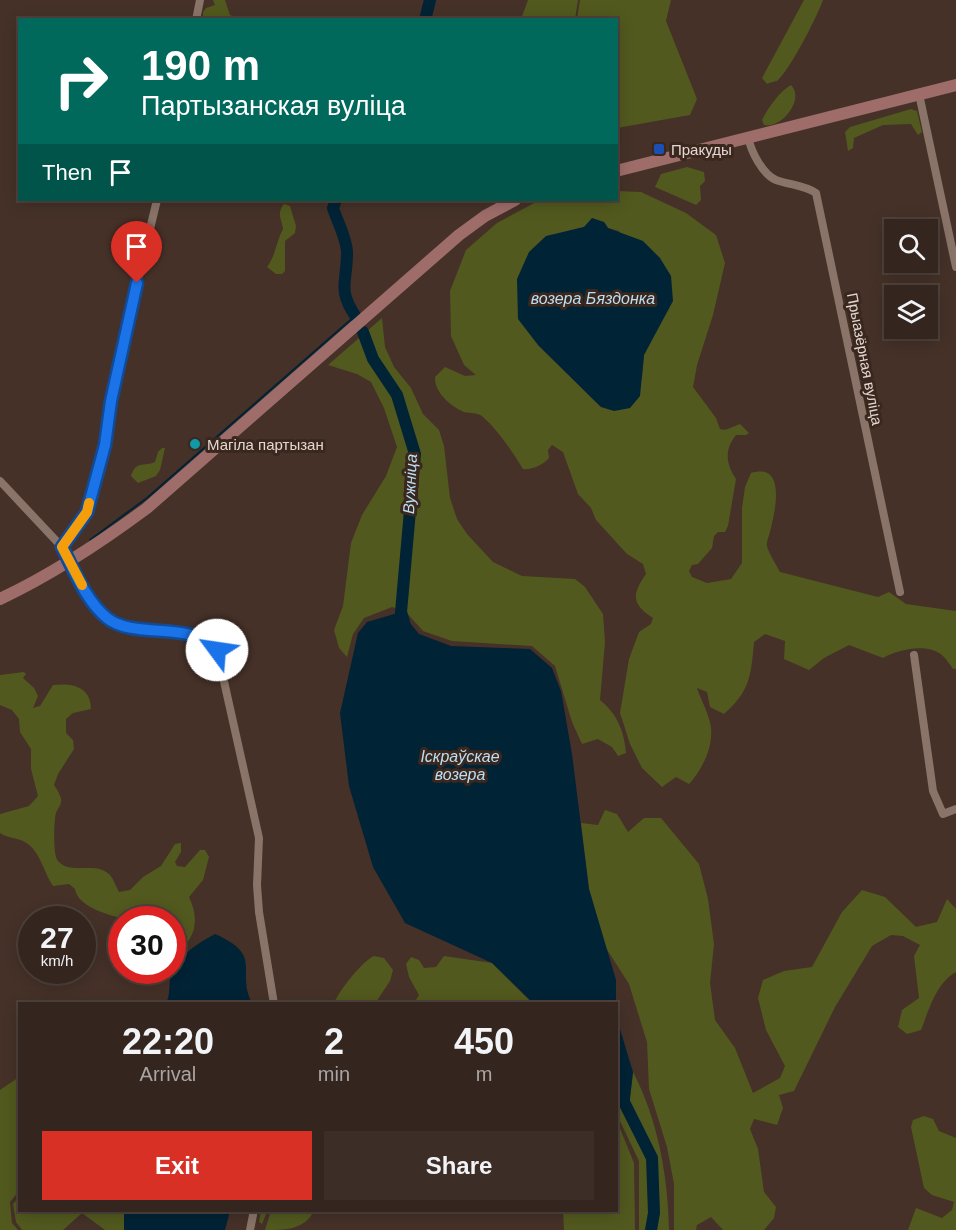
<!DOCTYPE html>
<meta charset="utf-8">
<style>
:root{--surface:#34251e;--page:#3c2d27;--text:#f1f3f6;--muted:#a9a5a4;--line:#4e423c;--accent:#d93025}
body{margin:0;font-family:Helvetica,sans-serif;background:var(--page);color:var(--text);height:100vh;display:flex;flex-direction:column;font-size:22px;white-space:nowrap}
*{box-sizing:border-box;margin:0}
p{font-size:20px;color:var(--muted)}
.icon{flex:none;width:33px;height:33px;fill:none;stroke:currentColor;stroke-width:2;stroke-linecap:round;stroke-linejoin:round}
.map{position:relative;flex:1;overflow:hidden}
.details{position:absolute;left:18px;top:1002px;width:600px;height:210px;display:flex;flex-direction:column;background:var(--surface);border-radius:0px;box-shadow:0 3px 15px #0003,0 0 0 2px var(--line)}
.details>*{flex:none}
.top-card{position:absolute;left:18px;top:18px;width:600px;height:183px;border-radius:0px;box-shadow:0 3px 15px #0003,0 0 0 2px var(--line);background:#00695c;color:#fff;overflow:hidden}
.tools{position:absolute;left:884px;top:219px;display:grid;gap:12px}
.tools a{display:grid;place-items:center;width:54px;height:54px;border-radius:0px;background:var(--surface);box-shadow:0 3px 15px #0003,0 0 0 2px var(--line);font-size:30px}
.speed{position:absolute;left:18px;top:906px;display:flex;gap:12px;font-size:30px;font-weight:700;text-align:center}
.speed>*{display:grid;place-content:center;width:78px;height:78px;border-radius:50%;background:var(--surface);box-shadow:0 3px 15px #0003,0 0 0 2px var(--line);line-height:1}
.speed small{font-size:15px;font-weight:400}
.speed .limit{border:9px solid #d22;background:#fff;color:#111}
.pin{position:absolute;display:grid;place-items:center;width:51px;height:51px;color:#fff;margin:-62px -26px;border-radius:50% 50% 50% 0;rotate:-45deg;box-shadow:0 0 6px #0007}
.pin .icon{rotate:45deg}
.me{position:absolute;width:66px;margin:-33px;rotate:301deg;stroke-linejoin:round;filter:drop-shadow(0 0 4px #0008)}
.turn{display:flex;align-items:center;gap:21px;height:126px;padding:0 24px;font-size:27px}
.turn .icon{width:78px;height:78px;stroke-width:2.5}
.turn b{display:block;font-size:42px;line-height:51px}
.then{display:flex;align-items:center;height:57px;padding:0 24px;background:#0003;gap:12px;font-size:22px}
.eta{display:flex;justify-content:space-evenly;align-items:center;height:102px;text-align:center}
.eta b{font-size:36px;font-weight:700;line-height:42px}
.cta{display:flex;gap:12px;margin-top:auto;padding:12px 24px}
.cta a{flex:1;height:69px;border-radius:0px;background:var(--accent);color:#fff;font-size:24px;font-weight:700;line-height:69px;text-align:center}
.cta a+a{background:var(--page);color:var(--text)}
.map>svg:first-child{display:block}
.green{fill:#52591e;fill-rule:evenodd}
.water{fill:#002335}
.lines{fill:none;stroke-linecap:round;stroke-linejoin:round}
.stream{stroke:#002335;stroke-width:2}
.river{stroke:#002335;stroke-width:12}
.street{stroke:#8a7469;stroke-width:8}
.secondary{stroke:#9e6d6a;stroke-width:12}
.route-casing{stroke:#114b97;stroke-width:15}
.route{stroke:#1a73e8;stroke-width:10}
.slow{stroke:#f59e0b;stroke-width:10}
.transit-dot{fill:#1a4fb4;stroke:#3a271e;stroke-width:2}
.culture-dot{fill:#0f9aa8;stroke:#3a271e;stroke-width:2}
.labels{text-anchor:middle;dominant-baseline:central;stroke-width:6;stroke-linejoin:round;paint-order:stroke}
.poi-label{font-size:15px;fill:#e4d7d2;stroke:#3a271e;text-anchor:start}
.street-label{font-size:15px;fill:#e4d7d2;stroke:#3a271e}
.water-label{font-size:16px;font-style:italic;fill:#bcdef3;stroke:#3a271e}
</style>
<div class="map">
<svg width="956" height="1230" viewBox="0 0 956 1230">
<rect width="100%" height="100%" fill="#453128"/>
<path class="green" d="M213,0H225L230,15L239,19H203V12L206,8L215,5Z
M528,0H578L575,19H521Z
M580,0H671L666,21L697,99L690,115L617,128L616,20L577,19Z
M804,0H823C817,17 790,70 777,81C776,81 769,83 767,84L762,78Z
M791,85C805,99 782,129 764,125L762,120C768,108 780,91 791,85Z
M911,109L917,111L922,132L918,135L911,124L883,125L854,138L853,148L848,151L845,132L850,127Z
M687,167L704,172L705,181L700,186L701,200L696,205L655,187L661,174Z
M617,191L641,192L686,213L716,235L725,263L713,315L697,365L693,387L716,418L720,429L725,430L740,424L749,433L746,435H736C724,450 726,464 736,479L728,526L725,532H718L714,536L712,548L698,564L692,565L689,571L692,577L707,583L731,579L742,563V508L745,487L751,473C787,462 775,512 770,532C769,536 766,543 767,546C768,552 777,566 780,572L878,597L889,592L906,604L956,611V669H953C950,665 947,660 944,657C930,642 899,649 883,658L849,645L824,658L809,670L784,659L785,641L765,634L754,642C751,676 750,691 724,714L710,707L707,692L697,688C701,700 710,716 711,728C713,748 702,770 689,784L676,777L662,787L642,768L630,744L620,713L629,659L639,632L651,624L653,618C631,604 632,594 646,574L643,564L627,554L596,520L591,508L578,494L563,452L552,445L548,450L549,458C543,465 532,470 523,469C511,450 499,431 482,416C476,412 470,414 464,412C450,406 434,392 435,377L445,367L465,376L476,375L464,365L451,336L450,291L466,250L497,223L538,201L616,200ZM604,222L608,228L619,231L653,337L644,355L642,378L601,407L538,345L568,231Z
M284,204L290,206L296,226L295,233L285,241V271L282,274H276L267,267C276,255 276,242 283,229C282,219 276,214 284,204Z
M382,318L385,347L394,367L411,388L423,414L439,430L444,446L450,498L457,519L467,534L493,562L522,576L575,579L585,587L603,614L605,642L600,700C617,714 624,730 626,753L618,756L612,747L598,739L582,744L572,722L555,666L532,646L452,641L423,631L406,612L392,607L364,618L353,634L347,657L339,648L334,630L343,606L351,543L362,515L386,476L397,447L384,408L371,382L357,374L328,365Z
M162,448H165L160,470L156,476L138,483L131,476C136,460 144,467 155,462L158,452Z
M24,672L26,674L23,678L34,688L38,696L33,708L40,706L53,685C71,683 91,686 91,709L73,713L66,719V733L73,740L74,749L58,774L54,785C69,807 56,803 55,819C54,827 53,855 58,861C71,876 96,860 110,875C114,880 116,887 119,892L130,890L143,877L161,866L175,844L181,843V852L175,862L177,866L185,867L200,850H205L209,857L203,880L189,897C200,920 196,941 173,955L172,920C165,920 161,917 154,917C148,917 142,920 135,920C118,919 77,908 75,889L69,884L53,886C43,871 40,849 23,841C14,837 10,839 0,833V814L29,806L38,796L31,769V749L20,732L19,719L12,710L0,705V675Z
M605,810L617,814L628,832L644,818H661L699,864L708,899L714,944L710,983L715,1020L735,1048L753,1093L780,1078L785,1066L766,1030L758,998L763,980L784,971L812,967L842,912L862,890L885,897L916,927L937,922L947,899L956,909V972C936,983 929,1010 921,1030L907,1034L898,1027L902,1010L919,998L914,956L920,945L903,936L891,935L872,946L835,1007L794,1091L779,1095L783,1108L777,1125L754,1119L750,1129L758,1149L764,1192L776,1207L774,1218L764,1230H723L711,1217L697,1225L696,1230H674V1184L667,1147L649,1089L647,1042L629,984L606,948L589,889L581,823L598,825Z
M374,956L384,958L393,970L390,981L376,1002L334,1003C339,991 362,961 374,956Z
M444,956L492,963L532,1003H414L419,995L409,977L406,964L411,957L419,960L424,968L436,967Z
M633,1072C658,1120 668,1176 669,1230H639V1161L619,1119V1107H629Z
M19,1077V1191L10,1202L12,1223L18,1230H0V1090Z
M924,1116L933,1119L939,1131L956,1138V1230H908L916,1208L942,1218L952,1210L954,1202L932,1195L924,1188L911,1127L913,1120Z
M617,1121L634,1163L635,1230H564L563,1211L616,1210Z
M19,1197L20,1210L124,1211V1230H105L82,1213L63,1230H22L16,1222L13,1204Z
M261,1211V1210L314,1211C304,1230 286,1230 265,1230L270,1214L267,1212L262,1224L259,1222Z"/>
<path class="water" d="M592,218L604,222L608,228L643,241L660,258L671,276L673,301L644,355L640,396L630,408L614,411L601,407L538,345L518,319L517,279L529,252L546,236L584,227Z
M401,612L419,634L451,646L530,649L552,668L561,691L572,754L589,889L616,980V1003H533L492,963L405,923L373,867L349,786L340,713L358,633L367,622Z
M215,934C265,956 235,971 252,1003H166C171,994 168,985 171,976C178,955 197,944 215,934Z
M616,1016L633,1072L629,1107H619L617,1104Z
M124,1211V1210L230,1211L225,1230H124Z"/>
<g class="lines">
<path class="stream" d="M90,540L147,498L355,316"/>
<path class="river" d="M425,20L430,0
M336,200L333,208C337,221 347,239 347,253C347,283 337,289 356,317
M363,332L373,359L397,395L415,454L401,612L405,626
M616,1086L652,1158L654,1213L651,1230"/>
<path class="street" d="M196,20L200,0
M919,94L956,267
M748,137C751,151 762,174 776,180C790,185 804,185 816,193L900,592
M0,481L62,547L84,588L109,620L124,625L193,635L210,641L217,650L259,838L257,885L259,912L274,1004
M62,547L87,512L105,445L127,324L157,200
M914,655L933,791L943,814L956,809
M250,1230L254,1210"/>
<path class="secondary" d="M616,171L956,85
M0,599C53,574 100,543 147,508L459,235L485,216L515,200"/>
</g>
<g class="lines">
<defs>
<path id="route" d="M137,283L111,401L105,445L87,512L62,547C74,570 86,601 107,618C134,640 192,620 217,650"/>
</defs>
<use href="#route" class="route-casing"/>
<use href="#route" class="route"/>
<path class="slow" d="M82,585L62,547L87,512L89,503"/>
</g>
<rect class="transit-dot" x="653" y="143" width="12" height="12" rx="3"/>
<circle class="culture-dot" cx="195" cy="444" r="6"/>
<g class="labels">
<g class="poi-label">
<text x="671" y="149">Пракуды</text>
<text x="207" y="444">Магіла партызан</text>
</g>
<g class="street-label">
<text transform="translate(865 359) rotate(79)">Прыазёрная вуліца</text>
</g>
<g class="water-label">
<text x="593" y="298">возера Бяздонка</text>
<text transform="translate(410 484) rotate(-87)">Вужніца</text>
<text x="460" y="756">Іскраўскае<tspan x="460" dy="18">возера</tspan></text>
</g>
</g>
</svg>
<div class="tools">
<a><svg class="icon" aria-label="search" viewBox="0 0 24 24"><circle cx="10" cy="10" r="6"/><path d="M15 15l6 6"/></svg></a>
<a><svg class="icon" aria-label="layers" viewBox="0 0 24 24"><path d="M12 4l9 5-9 5-9-5zM3 14l9 5 9-5"/></svg></a>
</div>
<div class="speed"><div>27<small>km/h</small></div><div class="limit">30</div></div>
<div class="pin" style="left:137px;top:283px;background:#d93025"><svg class="icon" aria-label="arrive" viewBox="0 0 24 24"><path d="M6 21V4h12l-3 4 3 4H6"/></svg></div>
<svg class="me" style="left:217px;top:650px" viewBox="-20 -20 40 40"><circle r="19" fill="#fff"/><path d="M0-13L10 11 0 6-10 11z" fill="#1a73e8"/></svg>
<div class="top-card">
<div class="turn"><svg class="icon" aria-label="right" viewBox="0 0 24 24"><path d="M7 20v-9h11M14 6l5 5-5 5"/></svg><div><b>190 m</b>Партызанская вуліца</div></div>
<div class="then">Then<svg class="icon" aria-label="arrive" viewBox="0 0 24 24"><path d="M6 21V4h12l-3 4 3 4H6"/></svg></div>
</div>
<section class="details">
<div class="eta">
<div><b>22:20</b><p>Arrival</p></div>
<div><b>2</b><p>min</p></div>
<div><b>450</b><p>m</p></div>
</div>
<div class="cta"><a>Exit</a><a>Share</a></div>
</section>
</div>
